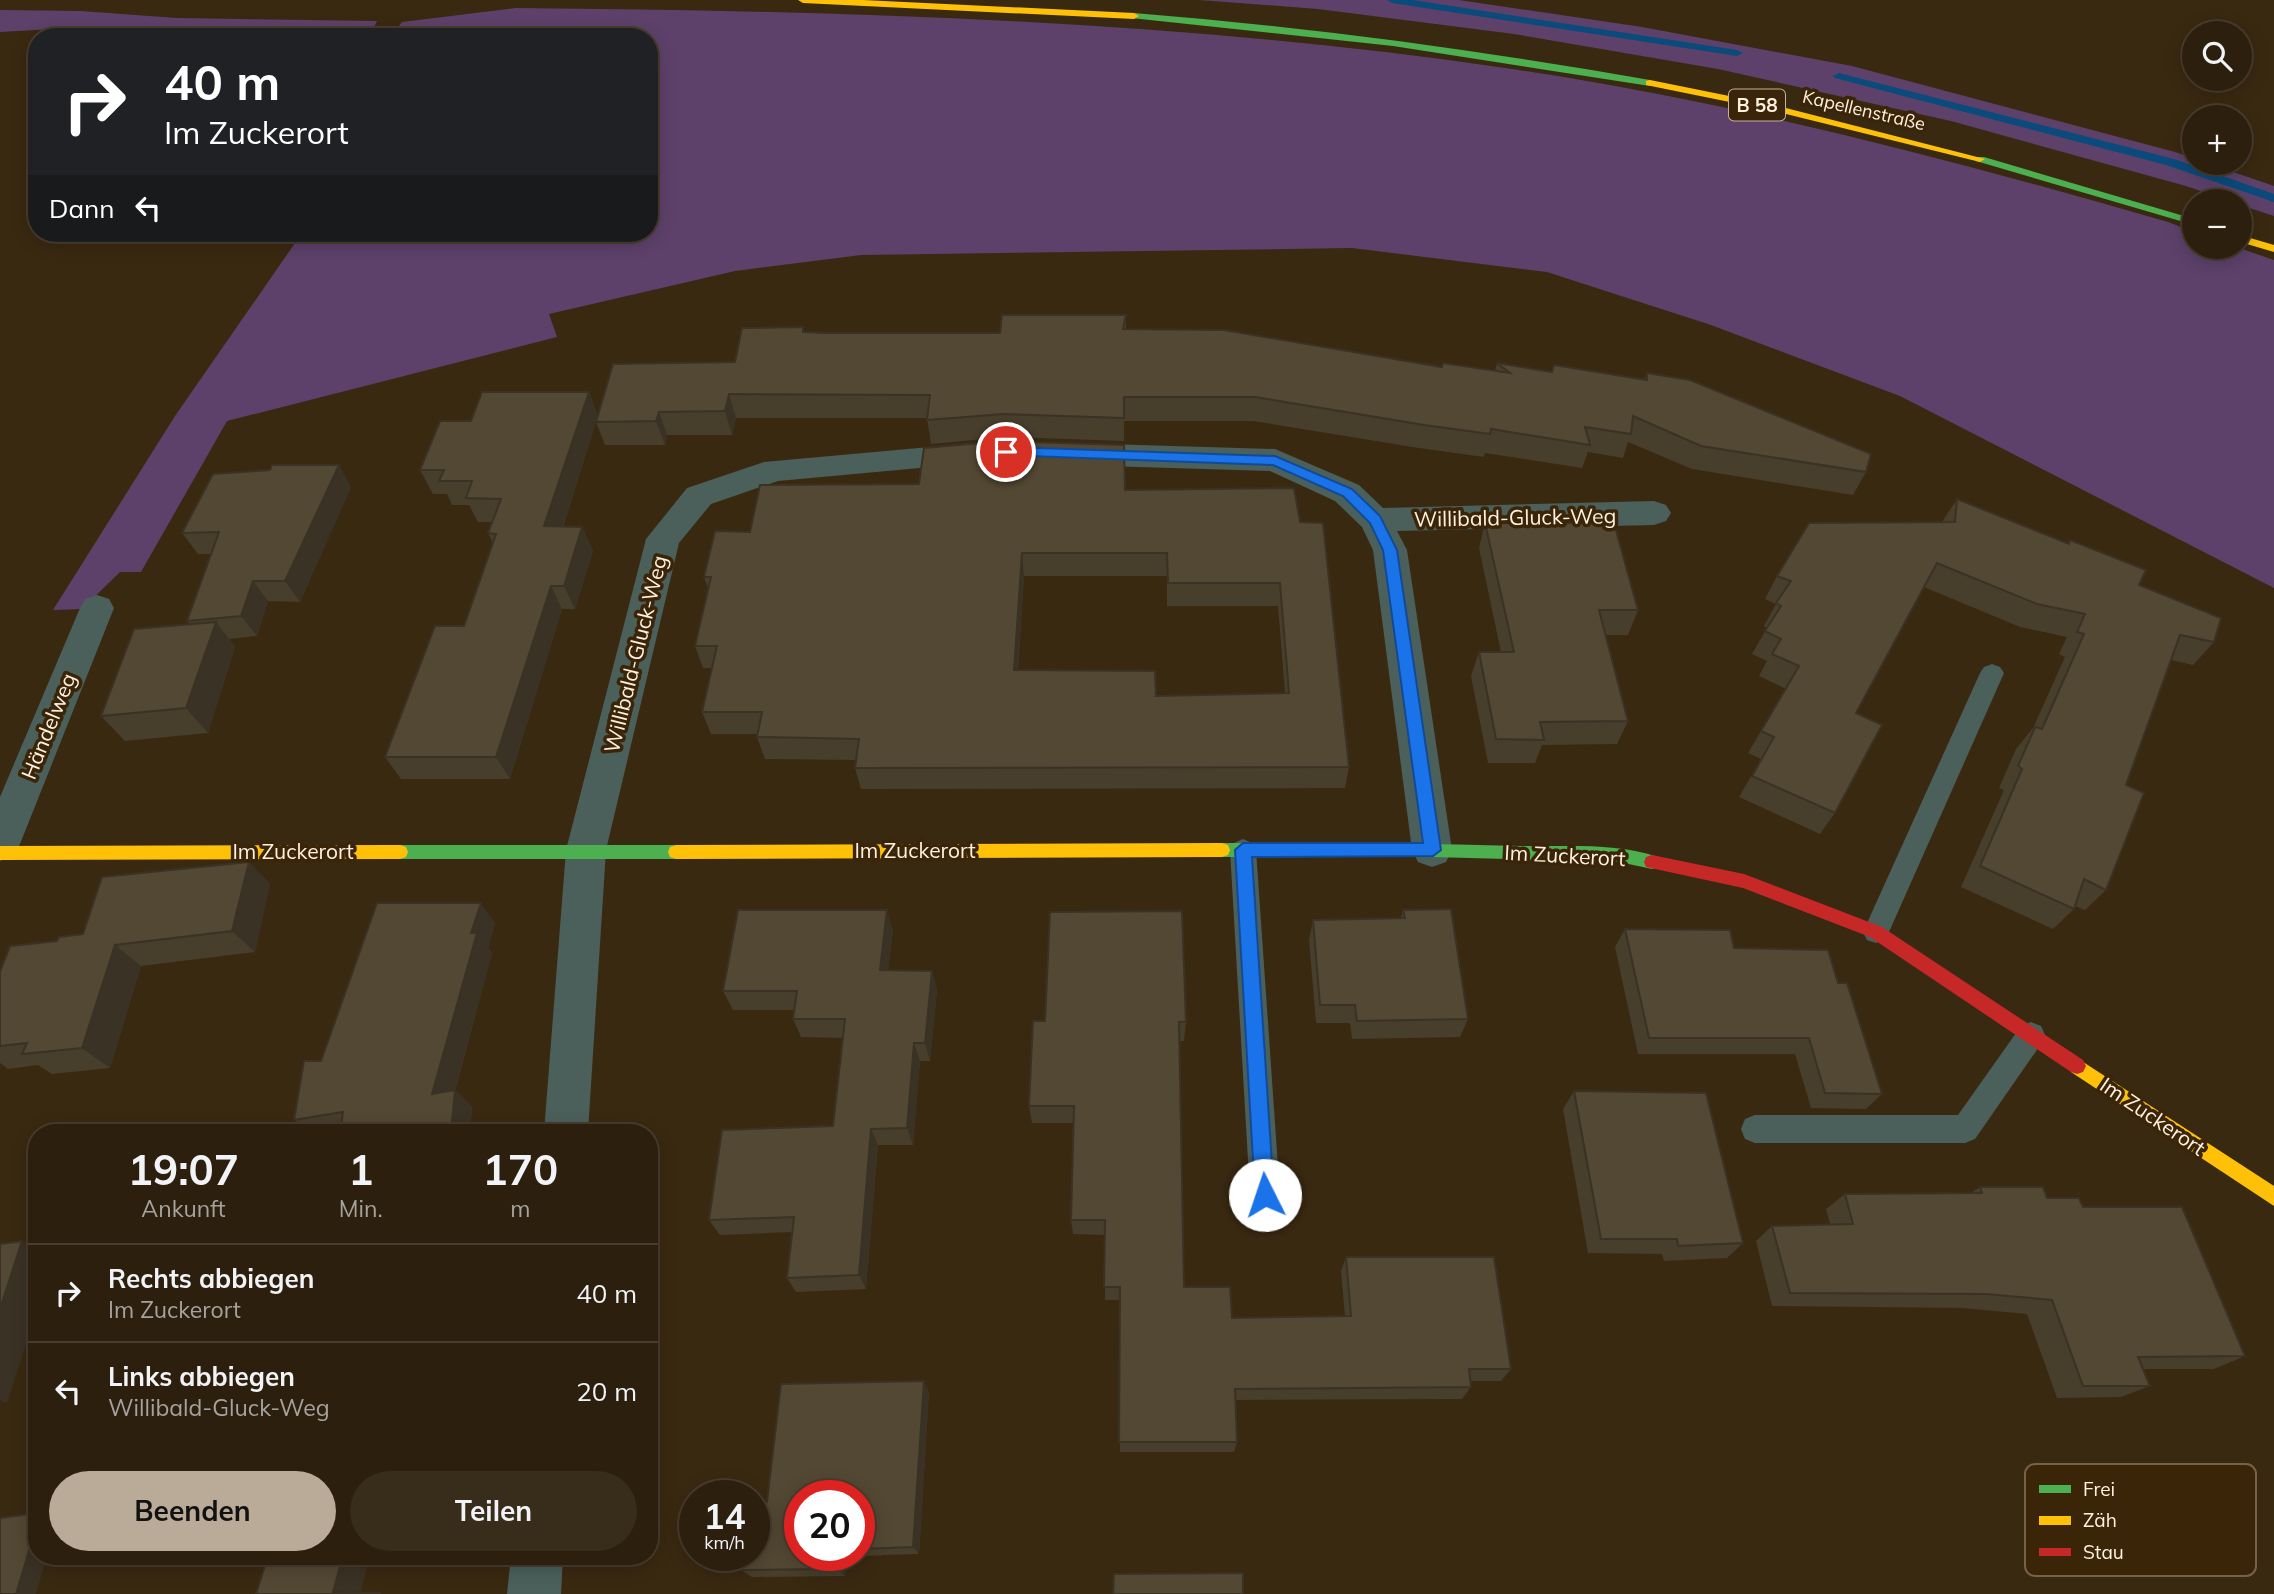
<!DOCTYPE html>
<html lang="de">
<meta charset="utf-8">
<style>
:root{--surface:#2c1f0d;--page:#382c1b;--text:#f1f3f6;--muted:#a6a29d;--line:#483d2e;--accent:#baaa98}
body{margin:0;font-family:Mulish,sans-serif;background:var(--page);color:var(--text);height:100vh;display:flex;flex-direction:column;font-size:26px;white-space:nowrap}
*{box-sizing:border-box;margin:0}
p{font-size:23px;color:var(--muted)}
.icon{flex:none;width:38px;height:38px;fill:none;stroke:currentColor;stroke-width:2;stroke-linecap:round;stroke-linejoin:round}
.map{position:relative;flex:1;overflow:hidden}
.sheet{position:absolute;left:28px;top:1124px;width:630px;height:441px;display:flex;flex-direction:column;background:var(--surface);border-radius:28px;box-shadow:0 4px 18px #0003,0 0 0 2px var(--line)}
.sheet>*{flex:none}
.top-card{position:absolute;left:28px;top:28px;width:630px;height:214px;border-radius:28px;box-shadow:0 4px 18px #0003,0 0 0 2px var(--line);background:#202124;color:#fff;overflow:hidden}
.controls{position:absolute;left:2182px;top:21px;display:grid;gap:14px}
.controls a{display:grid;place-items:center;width:70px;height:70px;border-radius:50%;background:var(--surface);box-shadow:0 4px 18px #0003,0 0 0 2px var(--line);font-size:35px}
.speed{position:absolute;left:679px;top:1480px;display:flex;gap:14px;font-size:35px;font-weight:700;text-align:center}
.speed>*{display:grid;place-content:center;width:91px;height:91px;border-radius:50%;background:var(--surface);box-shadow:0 4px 18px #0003,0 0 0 2px var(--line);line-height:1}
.speed small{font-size:18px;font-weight:400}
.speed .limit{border:10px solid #d22;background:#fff;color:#111}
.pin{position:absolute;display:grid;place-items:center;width:60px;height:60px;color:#fff;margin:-30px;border:4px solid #fff;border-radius:50%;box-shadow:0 2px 7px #0007}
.me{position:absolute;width:77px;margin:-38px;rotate:356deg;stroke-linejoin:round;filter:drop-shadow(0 0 5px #0008)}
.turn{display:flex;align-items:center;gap:24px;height:147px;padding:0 21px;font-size:32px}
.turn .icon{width:91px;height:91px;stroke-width:2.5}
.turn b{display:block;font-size:49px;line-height:60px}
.then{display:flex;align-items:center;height:66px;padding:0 21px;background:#0003;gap:14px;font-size:26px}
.eta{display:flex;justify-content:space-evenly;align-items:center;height:119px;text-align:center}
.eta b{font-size:42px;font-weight:700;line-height:49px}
.cta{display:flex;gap:14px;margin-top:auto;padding:14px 21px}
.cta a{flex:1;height:80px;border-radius:42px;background:var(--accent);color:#111;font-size:28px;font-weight:700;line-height:80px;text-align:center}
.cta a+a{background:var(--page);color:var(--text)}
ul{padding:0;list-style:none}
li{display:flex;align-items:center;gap:21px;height:98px;padding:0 21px;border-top:2px solid var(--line)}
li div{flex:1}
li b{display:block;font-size:26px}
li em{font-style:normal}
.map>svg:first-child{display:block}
.green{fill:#5d416a}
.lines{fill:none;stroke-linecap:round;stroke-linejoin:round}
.stream{fill:#0a4b7b;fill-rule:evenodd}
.lane{fill:#4b5f5b;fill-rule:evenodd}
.street{fill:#4b5f5b;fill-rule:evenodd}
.fast{fill:#4caf50;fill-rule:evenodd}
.slow{fill:#ffc107;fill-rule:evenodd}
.jam{fill:#c62828;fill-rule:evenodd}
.wall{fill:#473e2c;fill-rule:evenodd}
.shaded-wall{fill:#3a3224}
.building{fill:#534833;stroke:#3a3224;stroke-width:2;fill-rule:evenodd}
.route{fill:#1a73e8;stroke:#114b97;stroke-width:2}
.labels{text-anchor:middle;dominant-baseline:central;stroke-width:7;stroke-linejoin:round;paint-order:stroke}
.far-street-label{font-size:18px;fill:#fff0e0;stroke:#3b2508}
.shield{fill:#3b2508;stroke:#c4b39f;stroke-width:2}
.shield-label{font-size:19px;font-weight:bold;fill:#fff0e0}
.street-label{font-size:21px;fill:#fff0e0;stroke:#3b2508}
.key{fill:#3b2508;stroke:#766249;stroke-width:2}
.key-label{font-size:19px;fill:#fff0e0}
</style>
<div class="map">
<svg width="2274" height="1594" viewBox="0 0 2274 1594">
<rect width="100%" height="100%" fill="#3a2911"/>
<path class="green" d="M1199,0H1459L1642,27L1852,66L2175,152L2194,158V163H2207L2274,186V216L2240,205V201H2230L2186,186L1951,121L1718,69L1514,34L1318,9Z
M516,8C847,11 1177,20 1505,68C1731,101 1950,159 2168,222L2194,232V247H2236L2274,260V588L1900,396L1711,325L1547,272L1352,248L861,255L735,271L549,314L557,337L227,421L141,572H120L82,609L53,610L175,416L302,233H649V37H422L425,31L87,27L0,32V10L80,11L177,18L377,21L374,27H398L402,22Z"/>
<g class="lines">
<path class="stream" d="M1387,0H1413L1737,50L1743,53L1737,56L1392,3Z
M1839,73L2174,159L2274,194V202L2166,165L1835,78L1833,76Z"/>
<path class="lane" d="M1992,664L2000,667L2004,673L1889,932L1885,940L1876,943L1867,940L1863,932L1980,673L1984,667Z
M1243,839L1252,843L1256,850L1280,1195L1275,1205L1265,1209L1255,1205L1250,1195L1230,850L1234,843Z
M2031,1022L2041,1026L2045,1035L2041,1044L1975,1139L1965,1143H1755L1745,1139L1741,1129L1745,1119L1755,1115H1958L2021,1026Z"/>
<path class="street" d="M974,443L985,446L990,454L985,462L778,481L711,504L679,543L606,850L588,1132H544L566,850L646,539L687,488L764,462Z
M1072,443L1275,449L1359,485L1383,508L1654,501L1666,505L1671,513L1666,521L1654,525L1397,531L1407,550L1452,850L1446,862L1432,867L1418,862L1412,850L1373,550L1362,527L1335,501L1270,471L1072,465L1061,462L1056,454L1061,446Z
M97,595L109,599L114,608L20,844L14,856L0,861V797L80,608L85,599Z
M511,1556H563L561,1594H507Z"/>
<path class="fast" d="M1134,13C1307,27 1479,50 1650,80L1655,83L1650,86L1393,46L1131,18V14Z
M1976,157H1984L2194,219V225L1976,161Z
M1222,843C1321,843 1421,843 1520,846C1565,847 1615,842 1658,857L1660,862L1658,867L1652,869L1619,862L1432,857H1222L1216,855L1214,850L1216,845Z
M400,845H676L682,847L684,852L682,857L676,859H400L394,857L392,852L394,847Z"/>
<path class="slow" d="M798,0H863L1134,13L1139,16L1134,19L803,3Z
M1650,80L1774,105L1985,159L1980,162L1774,111L1646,85V81Z
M2240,235L2274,245V252L2240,242Z
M1222,843L1228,845L1230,850L1228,855L1222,857L676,859L670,857L668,852L670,847L676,845Z
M400,845L406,847L408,852L406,857L400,859L0,860V846Z
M2077,1058L2274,1186V1206L2071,1072L2068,1066L2071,1060Z"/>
<path class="jam" d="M1652,855L1744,874L1882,927L2083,1060L2086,1066L2083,1072L2077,1074L2071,1072L1870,937L1743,888L1646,867L1644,862L1646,857Z"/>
</g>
<path class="wall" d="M1126,315V329L1442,367L1495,371L1497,363L1552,372L1645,379L1647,373L1866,472L1853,495L1692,469L1628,442L1623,458L1588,452L1582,468L1485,453L1484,457L1419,448L1253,421H1124V441L1006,437L931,444L927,418H736L732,435H667L665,445H605L596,422L563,527H582L593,551L575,609H562L510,779H401L385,757L464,626L493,543L488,533L492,522H478L469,505H452L447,494H433L420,470L471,421L589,392L598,416L735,362L803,327L804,332L826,333H1000Z
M351,487L300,602L268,601L257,636L229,639L235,647L208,733L125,741L101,716L190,624L187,621L211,554H198L182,533Z
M1125,490L1300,522L1349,767L1345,788L861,789L855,768L856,760L765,759L757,737V734H711L702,712L712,668H703L695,646L708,588L704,577L750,532ZM1024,576H1167V606H1278L1285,693L1156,696L1018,670Z
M1957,499L2068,543L2070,540L2139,585L2214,642L2193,665L2171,660L2126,785L2106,890L2085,910L2075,906L2074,909L2053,929L1961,887L2004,790L1999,788L2016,749L2033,728L2065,657L2059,654L2067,637L2020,627L1924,587L1856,713L1835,813L1820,834L1739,797L1761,759L1748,753L1786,689L1759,676L1767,661L1752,654L1767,628L1764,626L1776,604L1765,599L1777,576L1942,522Z
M1485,523L1638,610L1628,635H1605L1628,721L1617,744L1542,745L1535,763H1488L1471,676L1479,652H1501L1479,548Z
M249,862L270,884L255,952L141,966L110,1068L52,1074L38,1065L8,1069L0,1063V972Z
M1403,910L1468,1019L1460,1037L1352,1039L1350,1023H1316L1309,940L1313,920L1401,918Z
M495,923L488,947L492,953L455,1091L472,1107L470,1132H309L294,1120L321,1061Z
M1625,929L1734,948L1838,983L1882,1094L1866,1109L1811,1108L1795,1054H1638L1615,947Z
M893,930L888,970L932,971L937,990L930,1061H920L913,1145H878L866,1289L796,1292L787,1278L792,1232L720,1235L709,1220L833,1126L843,1038L801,1037L793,1019L794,1010H733L723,991Z
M1033,1021L1186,1022L1184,1041H1179L1184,1287L1232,1318L1345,1316L1341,1271L1346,1257L1511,1369L1501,1381H1470L1471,1387L1462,1399L1235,1400L1237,1442L1234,1452H1120V1300H1105V1235L1073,1234L1071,1220L1073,1123H1032L1029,1106Z
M1574,1091L1743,1243L1727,1258L1664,1261L1662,1254L1588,1253L1563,1109Z
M1980,1187L2047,1198L2083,1207L2245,1356L2214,1369H2143L2150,1386L2121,1397L2057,1398L2027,1314L1963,1308L1772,1306L1756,1241L1772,1226L1830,1224L1826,1209L1845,1194L1971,1193Z
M929,1392L919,1554L847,1556L845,1576L752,1577L741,1570L767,1502ZM859,1496V1556H800Z"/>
<path class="shaded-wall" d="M589,392L598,416L555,550L544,526Z
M729,394L736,418L732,435L725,411Z
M659,412L667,435L665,445L656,421Z
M339,465L351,487L300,602L285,581Z
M582,527L593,551L575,609L564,586Z
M1022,553L1024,576L1016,692L1014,670Z
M253,581L268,601L257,636L241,616Z
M551,586L562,609L510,779L496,757Z
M216,622L235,647L208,733L186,708Z
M249,862L270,884L255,952L232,931Z
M481,903L495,923L488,947L492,953L449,1111L432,1094L471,933Z
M887,910L893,930L886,989L880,970Z
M115,945L141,966L110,1068L82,1048Z
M932,971L937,990L930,1061L925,1043Z
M914,1043L920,1061L913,1145L907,1128Z
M455,1090L472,1107L470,1132H451Z
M871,1129L878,1145L866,1289L859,1275Z
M22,1241L37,1248V1310L7,1403L0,1400V1309Z
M924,1381L929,1392L919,1554L913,1547Z
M37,1524V1556H47L36,1594H16Z
M343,1556H370L360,1594L333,1592Z
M838,1556H847L845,1576L837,1569Z"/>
<path class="building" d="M1002,315H1126L1123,329L1224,330L1442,367L1443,363L1510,373L1497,363L1552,372L1554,365L1647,380V373L1690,380L1871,454L1866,472L1701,446L1633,416L1631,434L1585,427L1590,445L1491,429L1490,434L1424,425L1255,397H1124V418L1004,414L927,420L930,395L729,394L725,411L659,412L656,421L596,422L613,364L735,362L742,328L803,327V332L826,333H1000Z
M482,392H589L544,526L582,527L564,586H551L496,757H385L435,626H464L496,534L488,533L501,499L466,498L472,481H439L444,470H420L440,421H471Z
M1004,441L1124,445L1125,490L1294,488L1300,522L1323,523L1349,767L855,768L859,739L757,737L762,712H702L717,646H695L711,577H704L715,531L750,532L760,485L919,484L924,448ZM1022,553H1167L1168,583H1280L1289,693L1156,696L1155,671L1014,670Z
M272,465H339L285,581H253L241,616L187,621L219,532L182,533L213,474L270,470Z
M1957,499L2069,544L2070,540L2146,570L2139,585L2221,618L2214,642L2180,635L2126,785L2144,793L2106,890L2084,879L2074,909L1980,866L2022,769L2018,766L2035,727L2042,729L2084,634L2077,632L2085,614L2037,604L1937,563L1856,713L1882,725L1835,813L1752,776L1774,737L1761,731L1799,666L1772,654L1781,639L1765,631L1781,606L1776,603L1791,581L1777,576L1809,523L1955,522Z
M1485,523H1614L1638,610H1599L1628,721L1540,722L1544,740L1496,739L1479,652H1514Z
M216,622L186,708L101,716L134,629Z
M249,862L232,931L115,945L82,1048L22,1054L27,1043L0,1046V972L10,946L57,941L59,937L83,934L102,877Z
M377,903H481L471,933H477L432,1094L455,1090L451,1132H340L343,1112L294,1120L304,1061H321Z
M1451,909L1468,1019L1357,1021L1355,1005H1320L1313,920L1405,918L1403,910Z
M738,910H887L880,970L932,971L925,1043H914L907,1128L871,1129L859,1275L787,1278L794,1217L709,1220L722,1130L833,1126L845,1019H793L797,991H723Z
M1182,911L1186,1022H1179L1184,1287H1230L1232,1318L1351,1316L1346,1257H1494L1511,1369H1469L1471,1387L1235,1389L1237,1442H1119L1120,1287H1104L1105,1220H1071L1074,1106H1029L1033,1021H1045L1050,912Z
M1625,929L1730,930L1734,948L1828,950L1838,983H1847L1882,1094L1825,1093L1809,1038H1649Z
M1574,1091L1706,1093L1743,1243L1678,1246L1677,1239H1601Z
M1980,1187H2043L2047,1198H2079L2083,1207H2182L2245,1356L2138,1357L2150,1386H2083L2052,1300L1986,1294L1790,1293L1772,1226L1853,1224L1845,1194L1982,1193Z
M37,1219V1231L33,1232Z
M22,1241L0,1309V1244Z
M924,1381L913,1547L859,1549V1496H800V1556H838L837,1569L741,1570L743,1556H754V1502H767L781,1384Z
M37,1513V1524L16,1594H0V1518Z
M268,1556H343L333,1592L380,1593V1594H256Z
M1243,1573V1594H1113L1114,1574Z"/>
<path class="route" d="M1006,447L1275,456L1352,489L1380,516L1397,550L1441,850L1433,856L1252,857L1274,1195L1271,1201L1265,1204L1258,1201L1255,1195L1235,850L1243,843H1423L1383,550L1370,523L1343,496L1273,465L1001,455V448Z"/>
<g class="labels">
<g class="far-street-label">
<text transform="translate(1864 110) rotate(13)">Kapellenstraße</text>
</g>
<rect class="shield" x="1729" y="89.5" width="56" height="31" rx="5"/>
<g class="shield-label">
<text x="1757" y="105">B 58</text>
</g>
<g class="street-label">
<text transform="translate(1515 517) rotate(-1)">Willibald-Gluck-Weg</text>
<text transform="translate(635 654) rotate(-76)">Willibald-Gluck-Weg</text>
<text transform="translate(48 726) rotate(-68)">Händelweg</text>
<text x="915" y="850">Im Zuckerort</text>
<text x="293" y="851">Im Zuckerort</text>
<text transform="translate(1565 855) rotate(3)">Im Zuckerort</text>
<text transform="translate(2153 1116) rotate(34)">Im Zuckerort</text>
</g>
</g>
<rect x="2025" y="1464" width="231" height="112" rx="10" class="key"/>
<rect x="2039" y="1485" width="32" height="8" fill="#4caf50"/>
<rect x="2039" y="1516" width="32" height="9" fill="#ffc107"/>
<rect x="2039" y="1548" width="32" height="8" fill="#c62828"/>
<g class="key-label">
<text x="2083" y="1496">Frei</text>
<text x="2083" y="1527">Zäh</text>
<text x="2083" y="1559">Stau</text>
</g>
</svg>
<div class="controls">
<a><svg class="icon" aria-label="search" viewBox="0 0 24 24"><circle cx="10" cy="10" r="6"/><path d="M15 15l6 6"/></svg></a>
<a>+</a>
<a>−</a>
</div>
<div class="speed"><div>14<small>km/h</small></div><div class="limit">20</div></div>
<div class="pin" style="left:1006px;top:452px;background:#d93025"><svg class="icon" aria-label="arrive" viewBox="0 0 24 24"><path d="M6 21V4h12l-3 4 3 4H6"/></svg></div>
<svg class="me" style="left:1265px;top:1195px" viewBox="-20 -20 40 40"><circle r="19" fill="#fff"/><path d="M0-13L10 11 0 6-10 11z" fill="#1a73e8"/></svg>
<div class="top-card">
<div class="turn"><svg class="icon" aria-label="right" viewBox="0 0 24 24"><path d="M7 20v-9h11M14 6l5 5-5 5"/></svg><div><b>40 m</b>Im Zuckerort</div></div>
<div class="then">Dann<svg class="icon" aria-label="left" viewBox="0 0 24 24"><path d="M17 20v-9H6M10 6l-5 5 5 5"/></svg></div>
</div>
<section class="sheet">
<div class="eta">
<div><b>19:07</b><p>Ankunft</p></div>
<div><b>1</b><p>Min.</p></div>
<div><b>170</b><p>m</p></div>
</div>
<ul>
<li><svg class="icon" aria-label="right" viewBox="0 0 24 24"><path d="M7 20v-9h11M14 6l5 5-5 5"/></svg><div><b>Rechts abbiegen</b><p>Im Zuckerort</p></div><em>40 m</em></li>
<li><svg class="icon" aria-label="left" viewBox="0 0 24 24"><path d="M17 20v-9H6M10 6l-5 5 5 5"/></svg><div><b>Links abbiegen</b><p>Willibald-Gluck-Weg</p></div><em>20 m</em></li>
</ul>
<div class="cta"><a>Beenden</a><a>Teilen</a></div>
</section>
</div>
